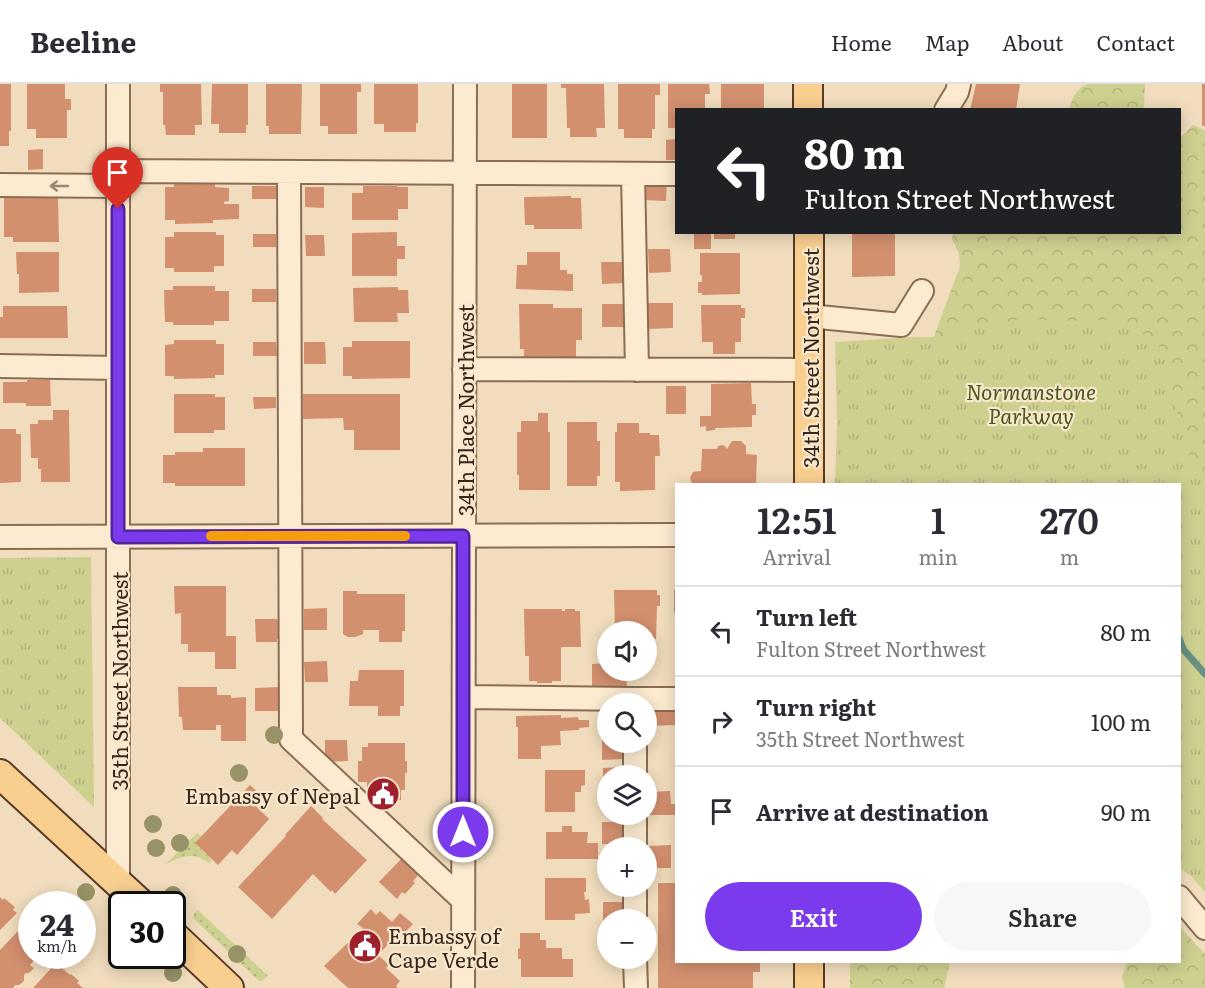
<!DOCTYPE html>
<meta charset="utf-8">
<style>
:root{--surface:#fff;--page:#f7f7f7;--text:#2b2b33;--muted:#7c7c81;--line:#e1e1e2;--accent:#7c3aed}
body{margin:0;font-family:Literata,serif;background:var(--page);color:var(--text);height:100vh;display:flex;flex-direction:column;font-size:22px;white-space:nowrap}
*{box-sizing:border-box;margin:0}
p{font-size:20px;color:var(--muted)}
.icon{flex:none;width:33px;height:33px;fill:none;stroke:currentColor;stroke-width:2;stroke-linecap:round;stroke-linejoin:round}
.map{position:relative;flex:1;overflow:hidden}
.drawer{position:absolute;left:675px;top:399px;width:506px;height:480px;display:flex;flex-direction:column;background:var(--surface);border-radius:0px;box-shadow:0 3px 15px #0003}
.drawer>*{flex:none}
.top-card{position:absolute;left:675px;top:24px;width:506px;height:126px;border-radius:0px;box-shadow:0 3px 15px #0003;background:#202124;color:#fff;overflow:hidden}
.tools{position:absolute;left:597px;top:537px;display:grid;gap:12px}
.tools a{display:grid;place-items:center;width:60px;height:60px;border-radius:50%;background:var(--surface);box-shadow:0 3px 15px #0003;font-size:30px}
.speed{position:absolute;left:18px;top:807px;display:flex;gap:12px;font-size:30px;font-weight:700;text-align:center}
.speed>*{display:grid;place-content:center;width:78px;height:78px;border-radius:50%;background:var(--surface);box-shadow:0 3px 15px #0003;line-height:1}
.speed small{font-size:15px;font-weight:400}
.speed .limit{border:3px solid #111;border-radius:9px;background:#fff;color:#111}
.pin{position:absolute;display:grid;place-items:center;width:51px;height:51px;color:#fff;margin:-62px -26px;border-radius:50% 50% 50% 0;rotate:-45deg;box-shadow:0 0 6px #0007}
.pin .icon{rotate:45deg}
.me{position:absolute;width:66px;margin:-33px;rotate:0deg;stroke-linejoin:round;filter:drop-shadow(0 0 4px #0008)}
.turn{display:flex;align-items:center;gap:21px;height:126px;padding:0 30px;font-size:27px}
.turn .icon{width:78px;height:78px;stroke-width:2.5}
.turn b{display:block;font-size:42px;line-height:51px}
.eta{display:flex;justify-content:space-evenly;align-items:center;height:102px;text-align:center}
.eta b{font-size:36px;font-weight:600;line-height:42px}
.action{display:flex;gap:12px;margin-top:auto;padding:12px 30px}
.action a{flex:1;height:69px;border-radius:36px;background:var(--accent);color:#fff;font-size:24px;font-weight:600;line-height:69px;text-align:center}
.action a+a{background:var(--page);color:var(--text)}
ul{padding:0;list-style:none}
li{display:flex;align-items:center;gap:18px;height:90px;padding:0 30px;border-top:2px solid var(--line)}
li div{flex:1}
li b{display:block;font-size:22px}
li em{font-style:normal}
header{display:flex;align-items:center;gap:36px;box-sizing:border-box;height:84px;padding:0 30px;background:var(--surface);border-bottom:2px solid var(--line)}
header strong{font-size:28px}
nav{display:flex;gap:33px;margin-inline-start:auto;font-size:21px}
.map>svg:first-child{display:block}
.grass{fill:url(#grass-dots)}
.forest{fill:url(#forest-crowns)}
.park{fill:url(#park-tufts)}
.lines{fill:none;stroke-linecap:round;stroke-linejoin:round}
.stream{stroke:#689083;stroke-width:7}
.building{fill:#d3906f}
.minor-casing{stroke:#8b6d54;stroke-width:26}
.major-casing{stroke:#583b29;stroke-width:32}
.minor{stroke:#fcebd0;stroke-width:22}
.major{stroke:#f9cf90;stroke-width:28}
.tree{fill:#979366}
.oneway{stroke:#9a8876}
.route-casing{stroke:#51269a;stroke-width:15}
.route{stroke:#7c3aed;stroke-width:10}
.slow{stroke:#f59e0b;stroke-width:10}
.labels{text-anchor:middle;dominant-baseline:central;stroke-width:4.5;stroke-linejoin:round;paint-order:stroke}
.street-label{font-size:21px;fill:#38261b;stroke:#f8e8cd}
.park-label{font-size:21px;font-style:italic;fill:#4e571f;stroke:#f8e8cd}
.poi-label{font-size:21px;fill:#38261b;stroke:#f8e8cd;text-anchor:end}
</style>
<header>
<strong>Beeline</strong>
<nav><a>Home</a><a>Map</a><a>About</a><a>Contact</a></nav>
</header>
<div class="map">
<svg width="1205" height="904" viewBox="0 0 1205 904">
<defs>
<pattern id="grass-dots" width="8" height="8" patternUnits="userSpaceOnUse" patternTransform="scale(1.5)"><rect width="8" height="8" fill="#ced090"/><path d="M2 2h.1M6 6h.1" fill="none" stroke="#b2b27c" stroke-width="1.8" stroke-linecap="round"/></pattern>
<pattern id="forest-crowns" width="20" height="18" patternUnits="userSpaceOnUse" patternTransform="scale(1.5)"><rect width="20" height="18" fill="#ced090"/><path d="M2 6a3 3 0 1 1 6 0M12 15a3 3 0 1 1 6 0" fill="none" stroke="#b2b27c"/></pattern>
<pattern id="park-tufts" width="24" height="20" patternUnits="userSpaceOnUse" patternTransform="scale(1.5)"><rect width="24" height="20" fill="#ced090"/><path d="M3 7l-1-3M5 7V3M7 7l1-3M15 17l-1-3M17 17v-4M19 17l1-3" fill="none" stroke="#b2b27c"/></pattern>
</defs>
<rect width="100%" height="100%" fill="#f1ddbd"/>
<path class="grass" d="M197,749L201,752L195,759L212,776L209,779C194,767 180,772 165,781Z
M198,826L268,892L263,896L259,897L193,834L194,829Z"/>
<path class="forest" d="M1090,0H1145L1144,25H1069C1073,14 1076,2 1090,0Z
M1193,41L1205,46V801L1179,400H843L922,285L960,182L959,170L952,155L953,149L1179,148V53L1182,52Z
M1179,842L1205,870V904H1125L1122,894L1127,878H1179Z
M850,878H950L944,904H850Z"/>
<path class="park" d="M1024,235L1072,237L1124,235L1162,265L1187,367L1205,399V808L1192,793L1179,783V400H835L837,337L835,258L914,253H944L989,240Z
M91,473L94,723L0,634V474Z"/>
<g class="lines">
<path class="stream" d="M1179,554L1183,565L1205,590"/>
</g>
<path class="building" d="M0,0H11V47H9V62H0Z
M27,0H65V15H71V26H67V54H36V45H27Z
M160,0H201L202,41H195V51H166L165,41H163V8H160Z
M212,0H248V41H246V49H219V40H211Z
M266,0H302L301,50H269V42H266Z
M320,0H361V8H357V50H328V42H320Z
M374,0H418V39H416V48H384V40H374Z
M512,0H547V54H512Z
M561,0H604L605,44H596L597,53H570V44H567L566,4H561Z
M618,0H660V11H655V45H652V54H624V45H618Z
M668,0H709L710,10H705V26H676V44H668Z
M721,0H764V26H721Z
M976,0H1020L1016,26H970Z
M1202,0H1205V42H1202Z
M676,55V76H666V56Z
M43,65V85L28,86V66Z
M645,97L667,98L666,117L644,116Z
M174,100H215V103L229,104V117L224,118V120H239V135L213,136V139L175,140V136H165V103H174Z
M252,102H276V115H252Z
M363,102H397V103H408V125H398V136H352V109H363Z
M305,103H324V124L305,123Z
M58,112L59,158H13V153H4V113Z
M571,112V114H581L582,145H534V141H525L524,113Z
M174,148H216V151H224V182H214V188H174V184H165V153H174Z
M397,148V162H405V175H397V192H352V149Z
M694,148H711V165H694Z
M714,148H735V155H714Z
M852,148H895V192L852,193Z
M253,150H276V163H253Z
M305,151H324L325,172H306Z
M648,165H670L671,188L649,189Z
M16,168H59V208L19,209V190H17Z
M527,168H560V186H567V190H573V207L516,205L517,181H527Z
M700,169H740V210L702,211V209H698V198H702V191H700Z
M601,178H625V199L602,200Z
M173,202H215V207H229V237H214V241H173V238H165L164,206H173Z
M398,203V206H408L409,229H397L398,238H354L353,204Z
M252,205H276V218H252Z
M648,219H673V244L648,245Z
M519,220H553V224H582V256H576V273H549V276H524V265H520Z
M602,220H625V243H602Z
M701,221H741V224H745V234H741V258H735V270H713V258H702Z
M3,222H67L68,254H0V233H3Z
M174,256H216V260H224V291H215V294L174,295V292H165V261L174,260Z
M352,257H410V294L352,295V292H343V263H352Z
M253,258H276L277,272H253Z
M304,258H325L326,280H304Z
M27,296H50L51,322H26V319H3V298H27Z
M751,299L752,320H756V331H752V343L715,344V346L706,347V342L700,343V332H711V300Z
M666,302H686V330H666Z
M174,310H215V313H225V346H214V349H174Z
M303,310H400V366H354V346H344L343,334L303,335Z
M253,313H276V324L254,325Z
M53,326H69L70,398H41V385H38V374H31L30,340H38V336H53Z
M538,329H548V348H550V406H519V391H517V348H521V337H538Z
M567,338H597V357H600V392H597V402H567Z
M617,339H639V349H650V351H659L660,372H655V406L620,407V398H615V348H617Z
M0,345H16V350H21V398L0,399Z
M732,357H741L746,362V370L757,371L756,400H692L690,394L693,388L701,387L702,365H717L718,362L722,361L725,362L727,365Z
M203,364H245V402H175V399H163V371H175V368H203Z
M174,502H226V552H236V585H215V568H188V560H181V529L175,530Z
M614,506H657V511H660V522H657L656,555H652L651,559H646V548H615Z
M674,506H676V529H674Z
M343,507H357V510H405V547H402V558H379V546H363V550L355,553H348L343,550Z
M327,524V546H304V525Z
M524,525H562V527H565V525H575V527H580L581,563H561V597H552V599H537V597H529V572H525Z
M255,535H277V537H280V555H277V558H256Z
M327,577L328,598H305L304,578Z
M608,579V586H626L627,604L592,606V580Z
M359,586H404V622H400V632H378V622H349L350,597H358Z
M178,603H217V611H231V614L246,613V657H221V641H216V646H183L182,633H179Z
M279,603V627H255V604Z
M676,627V641L646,642V628Z
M561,631V634L578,633L579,636H589V643L579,644V646L560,647L561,661L541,662V675H518V643H516V632Z
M608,655V658H624V675L602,676V656Z
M325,656H347L348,677L325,678Z
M368,659H405V677H407V689H405V706H401V716L372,717V706L367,707V698H358V677H362V663H368Z
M624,683V692H608V707H603V684Z
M545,686H585V701L581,702V708H575V728H545Z
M250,701L263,713L255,721L269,735L237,771L232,766L218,781L195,759Z
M670,707L671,720H676V731H649V708Z
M311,722L323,734L322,735L367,776L335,810L332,806L331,808L313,790L272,835L238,803L286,752L285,751Z
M602,738H625V760H602Z
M562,742H572V748H588L587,759H598V775H546V748H562Z
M671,761V784H649V762Z
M402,774L419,790L413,797L415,799L405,810L402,808L397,815L379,798Z
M545,794H586V808H584L585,816L589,815L590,829L575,830V836H545Z
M658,799H676V878H760V888H753V904H658Z
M0,813L3,816L4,814L15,823L13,826L17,829L0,846Z
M603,818H624V836H608V839H603Z
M371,825L376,831L380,827L392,838L400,829L413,840L401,852L398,850L378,871L389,881L386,884L400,897L396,902L398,904H348L324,882L363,844L357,840Z
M27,840L32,844V872H38L30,881L34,884L29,889H26L24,891V897L19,901H15L13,904H0V866L18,847L19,849Z
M603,847H608V868H603Z
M520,849H540V856H546V864H562V875H573V893H521V875H518V865L520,864Z
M56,879L70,891L71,890L79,897L77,899L83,904H33Z"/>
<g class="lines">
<defs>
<path id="minor" d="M118,0V799
M946,26L957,8L959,0
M118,87L676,90
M289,88L291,655L463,816
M633,90L637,286
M0,101L118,102
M809,232L901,241L922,207
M0,282L118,284
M464,285L809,286
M0,453L676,451
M464,613L634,615
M634,620V615H676
M635,658V692
M635,730V764
M635,802V836
M1179,813L1205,844
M635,874L636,904
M463,904L465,0"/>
<path id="major" d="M808,0V26
M809,148V400
M0,690L141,820
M172,850L229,904
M809,878V904"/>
</defs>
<use href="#minor" class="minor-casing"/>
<use href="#major" class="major-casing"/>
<use href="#minor" class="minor"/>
<use href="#major" class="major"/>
</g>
<g class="tree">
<circle cx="274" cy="651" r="9"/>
<circle cx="239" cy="689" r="9"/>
<circle cx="153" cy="740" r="9"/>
<circle cx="180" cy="759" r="9"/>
<circle cx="156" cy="764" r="9"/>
<circle cx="86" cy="808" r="9"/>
<circle cx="173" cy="811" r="9"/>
<circle cx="237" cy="870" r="9"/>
<circle cx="173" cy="889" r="9"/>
</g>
<defs><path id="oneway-shaft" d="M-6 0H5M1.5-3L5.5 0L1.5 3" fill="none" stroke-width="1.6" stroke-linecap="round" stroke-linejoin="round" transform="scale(1.5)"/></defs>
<use class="oneway" href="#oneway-shaft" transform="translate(59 102) rotate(-180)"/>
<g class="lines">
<defs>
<path id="route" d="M118,125V453L463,452V748"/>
</defs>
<use href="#route" class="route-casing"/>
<use href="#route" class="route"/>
<path class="slow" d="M211,452H405"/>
</g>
<defs>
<symbol id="civic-disc" viewBox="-11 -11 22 22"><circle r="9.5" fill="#9f1f2b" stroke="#f8e8cd"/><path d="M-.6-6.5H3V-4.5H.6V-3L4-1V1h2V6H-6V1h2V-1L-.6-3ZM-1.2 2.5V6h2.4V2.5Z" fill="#fff"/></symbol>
</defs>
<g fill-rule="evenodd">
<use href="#civic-disc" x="364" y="691" width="38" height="38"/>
<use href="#civic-disc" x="346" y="843" width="38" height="38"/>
</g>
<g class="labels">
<g class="street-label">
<text transform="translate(809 274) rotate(-90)">34th Street Northwest</text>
<text transform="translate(464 326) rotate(-90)">34th Place Northwest</text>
<text transform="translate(118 597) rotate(-90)">35th Street Northwest</text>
</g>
<g class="park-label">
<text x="1031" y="306">Normanstone<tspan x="1031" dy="24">Parkway</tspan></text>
</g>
<g class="poi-label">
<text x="360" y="710">Embassy of Nepal</text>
<text x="388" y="850" text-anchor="start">Embassy of<tspan x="388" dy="24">Cape Verde</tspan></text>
</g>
</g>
</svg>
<div class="tools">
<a><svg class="icon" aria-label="sound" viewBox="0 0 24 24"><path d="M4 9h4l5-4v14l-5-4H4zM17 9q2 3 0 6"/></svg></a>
<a><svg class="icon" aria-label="search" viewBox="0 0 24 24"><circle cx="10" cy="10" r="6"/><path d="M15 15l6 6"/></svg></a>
<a><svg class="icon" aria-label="layers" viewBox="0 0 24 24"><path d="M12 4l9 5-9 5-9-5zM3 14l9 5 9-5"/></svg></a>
<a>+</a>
<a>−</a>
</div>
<div class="speed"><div>24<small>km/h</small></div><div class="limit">30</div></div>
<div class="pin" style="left:118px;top:125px;background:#d93025"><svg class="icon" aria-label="arrive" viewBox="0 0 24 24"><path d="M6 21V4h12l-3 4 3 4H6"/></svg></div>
<svg class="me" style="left:463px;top:748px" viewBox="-20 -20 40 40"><circle r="17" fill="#7c3aed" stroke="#fff" stroke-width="3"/><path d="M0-11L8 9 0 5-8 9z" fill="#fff"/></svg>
<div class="top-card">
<div class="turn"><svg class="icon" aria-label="left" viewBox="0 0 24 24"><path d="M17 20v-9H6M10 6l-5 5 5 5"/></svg><div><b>80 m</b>Fulton Street Northwest</div></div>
</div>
<section class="drawer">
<div class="eta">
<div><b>12:51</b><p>Arrival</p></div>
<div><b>1</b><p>min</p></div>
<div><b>270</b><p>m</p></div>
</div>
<ul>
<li><svg class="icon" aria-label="left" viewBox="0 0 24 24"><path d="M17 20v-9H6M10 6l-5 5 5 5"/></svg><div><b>Turn left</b><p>Fulton Street Northwest</p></div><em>80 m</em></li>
<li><svg class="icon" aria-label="right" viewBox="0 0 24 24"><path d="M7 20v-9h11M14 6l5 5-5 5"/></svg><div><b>Turn right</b><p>35th Street Northwest</p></div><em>100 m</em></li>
<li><svg class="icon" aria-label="arrive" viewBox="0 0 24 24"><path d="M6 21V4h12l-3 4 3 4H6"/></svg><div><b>Arrive at destination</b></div><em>90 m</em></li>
</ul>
<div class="action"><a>Exit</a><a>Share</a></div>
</section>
</div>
